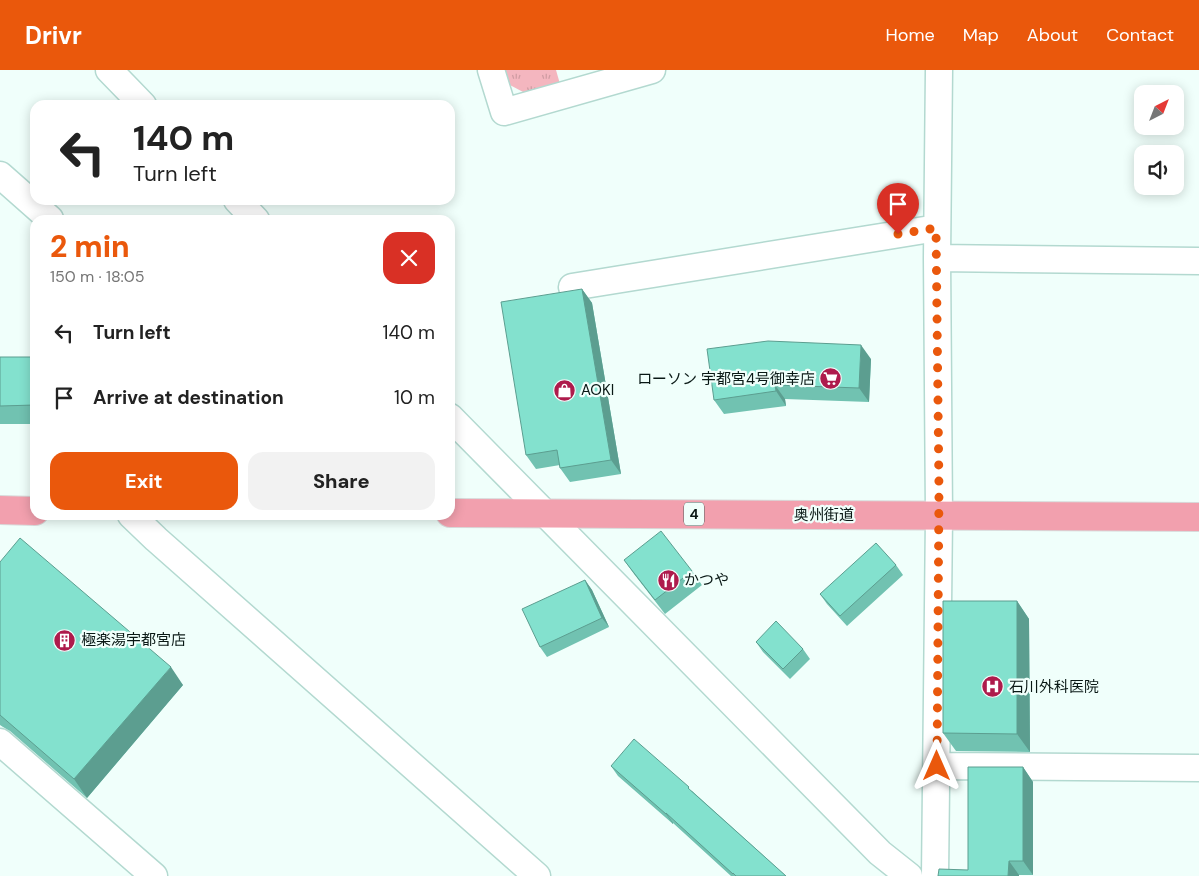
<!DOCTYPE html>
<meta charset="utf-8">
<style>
:root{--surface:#fff;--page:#f2f2f2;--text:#222;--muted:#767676;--accent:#ea580c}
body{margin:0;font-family:"DM Sans","Noto Sans JP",sans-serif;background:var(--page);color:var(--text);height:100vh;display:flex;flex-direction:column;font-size:19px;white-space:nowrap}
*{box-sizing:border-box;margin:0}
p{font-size:16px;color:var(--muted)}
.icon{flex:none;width:28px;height:28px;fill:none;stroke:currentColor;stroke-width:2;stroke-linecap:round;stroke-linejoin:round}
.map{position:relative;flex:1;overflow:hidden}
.sheet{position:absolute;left:30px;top:145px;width:425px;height:305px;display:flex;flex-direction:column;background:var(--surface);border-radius:15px;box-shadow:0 2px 12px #0003}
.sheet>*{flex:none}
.top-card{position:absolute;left:30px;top:30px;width:425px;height:105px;border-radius:15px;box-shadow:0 2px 12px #0003;background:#fff;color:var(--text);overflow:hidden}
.needle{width:32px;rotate:42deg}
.fabs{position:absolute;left:1134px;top:15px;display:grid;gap:10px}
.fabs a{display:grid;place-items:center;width:50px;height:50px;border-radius:10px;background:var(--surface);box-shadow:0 2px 12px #0003;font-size:25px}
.pin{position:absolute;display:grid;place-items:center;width:42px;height:42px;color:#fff;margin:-51px -21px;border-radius:50% 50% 50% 0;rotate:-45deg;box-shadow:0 0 5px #0007}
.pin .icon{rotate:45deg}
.me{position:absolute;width:55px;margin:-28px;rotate:0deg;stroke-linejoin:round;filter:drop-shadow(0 0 4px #0008)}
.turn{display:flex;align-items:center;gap:18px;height:105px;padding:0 20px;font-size:22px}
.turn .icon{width:65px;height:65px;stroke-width:2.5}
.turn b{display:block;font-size:35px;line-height:42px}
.round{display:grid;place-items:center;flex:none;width:52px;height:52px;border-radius:15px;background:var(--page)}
.headline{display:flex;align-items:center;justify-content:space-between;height:85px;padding:0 20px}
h1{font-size:30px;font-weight:800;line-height:38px;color:var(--accent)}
.button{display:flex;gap:10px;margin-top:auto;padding:10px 20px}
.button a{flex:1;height:58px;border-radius:15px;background:var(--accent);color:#fff;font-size:20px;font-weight:800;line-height:58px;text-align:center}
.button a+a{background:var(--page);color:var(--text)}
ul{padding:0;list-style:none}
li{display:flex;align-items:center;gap:15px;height:65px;padding:0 20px}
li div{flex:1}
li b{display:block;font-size:19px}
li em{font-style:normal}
header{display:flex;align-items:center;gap:30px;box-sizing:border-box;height:70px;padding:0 25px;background:var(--accent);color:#fff}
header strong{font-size:24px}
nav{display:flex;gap:28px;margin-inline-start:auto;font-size:18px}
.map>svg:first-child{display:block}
.park{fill:url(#park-tufts)}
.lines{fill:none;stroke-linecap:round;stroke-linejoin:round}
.minor-casing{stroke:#b3d9d0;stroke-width:29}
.highway-casing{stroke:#d8dada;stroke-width:30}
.minor{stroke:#fff;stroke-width:26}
.highway{stroke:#f2a0ae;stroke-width:28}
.wall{fill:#71c2b1}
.shaded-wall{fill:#5c9e90}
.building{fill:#83e1ce;stroke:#5c9e90}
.route{stroke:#ea580c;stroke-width:9;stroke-dasharray:0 16.2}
.labels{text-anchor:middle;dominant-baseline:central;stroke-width:4.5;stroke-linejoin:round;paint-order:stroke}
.shield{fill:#f0fffb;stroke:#4e5d5a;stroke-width:1}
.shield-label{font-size:14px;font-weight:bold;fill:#091815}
.poi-label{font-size:15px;fill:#091815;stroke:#f0fffb;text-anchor:start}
.street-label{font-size:15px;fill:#091815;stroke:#f0fffb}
</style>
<header>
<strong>Drivr</strong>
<nav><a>Home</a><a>Map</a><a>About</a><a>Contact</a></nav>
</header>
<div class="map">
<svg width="1199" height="806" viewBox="0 0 1199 806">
<defs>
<pattern id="park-tufts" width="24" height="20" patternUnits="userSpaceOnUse" patternTransform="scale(1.25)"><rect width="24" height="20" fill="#f4b6bf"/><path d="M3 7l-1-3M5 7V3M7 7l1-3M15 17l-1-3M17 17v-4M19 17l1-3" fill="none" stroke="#d09ca3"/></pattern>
</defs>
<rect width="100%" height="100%" fill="#f0fffb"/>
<path class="park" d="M503,0H556L560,14L525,23L508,14Z"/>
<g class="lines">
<defs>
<path id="minor" d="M109,0L143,35
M491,0L504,42L652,0
M0,105L50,149
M237,130L256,150
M937,188L1199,191
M572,217L937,158
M450,347L880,783L909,806
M131,445L156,469L537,806
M0,672L154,806
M937,696L1199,698
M935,806L939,446L937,188L939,0"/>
<path id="highway" d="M0,440L35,441
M450,443L1199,447"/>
</defs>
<use href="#minor" class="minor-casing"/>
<use href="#highway" class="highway-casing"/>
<use href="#minor" class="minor"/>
<use href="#highway" class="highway"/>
</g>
<path class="wall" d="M582,219L592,233L621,404L570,412L560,398V395L536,399L526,385Z
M0,287H35V354H0Z
M871,289L869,332L785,329L786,336L724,344L714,330Z
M624,490L692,501L702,515L665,544L634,504Z
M0,492L183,615L87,728L10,661L3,657L0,655Z
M896,495L903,505L847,556L827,534L820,524Z
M585,510L592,520L609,557L547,587L540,577Z
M1017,531L1029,549L1030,682L956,681L943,663Z
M756,572L803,579L810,589L790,609L763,582Z
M611,696L692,721L786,806H731L673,753V754L618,706Z
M1023,697L1033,712V805H1019V806H938L968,800Z"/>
<path class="shaded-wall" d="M582,219L592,233L621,404L611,390Z
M861,275L871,289L869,332L859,318Z
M775,315L785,329L786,336L776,321Z
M585,510L592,520L609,557L602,548Z
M1017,531L1029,549L1030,682L1017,664Z
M171,597L183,615L87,728L74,709Z
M1023,697L1033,712V805L1023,791Z
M666,743L673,753V754L666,744Z
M1009,791L1019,805V806H1008Z"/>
<path class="building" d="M582,219L611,390L560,398L557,380L526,385L501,232Z
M768,271L861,275L859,318L775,315L776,321L714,330L707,279Z
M0,287H35V335L0,336Z
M661,461L692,501L655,530L624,490Z
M20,468L171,597L74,709L0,645V492Z
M876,473L896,495L840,546L820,524Z
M585,510L602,548L540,577L522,539Z
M943,531H1017V664L943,663Z
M776,551L803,579L783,599L756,572Z
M634,669L689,717L688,718L786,806H736L733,803V804L666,743V744L611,696Z
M968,697H1023V791H1009L1008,806H938L939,799L968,800Z"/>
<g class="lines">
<path class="route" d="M898,164L936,158L939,420L937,696"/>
</g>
<defs>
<symbol id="supermarket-disc" viewBox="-11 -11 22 22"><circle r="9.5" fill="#ae1b4c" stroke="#f0fffb"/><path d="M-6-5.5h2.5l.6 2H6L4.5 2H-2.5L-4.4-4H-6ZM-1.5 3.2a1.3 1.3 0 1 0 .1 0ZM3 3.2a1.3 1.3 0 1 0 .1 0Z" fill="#fff"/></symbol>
<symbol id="shop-disc" viewBox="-11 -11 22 22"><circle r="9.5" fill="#ae1b4c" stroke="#f0fffb"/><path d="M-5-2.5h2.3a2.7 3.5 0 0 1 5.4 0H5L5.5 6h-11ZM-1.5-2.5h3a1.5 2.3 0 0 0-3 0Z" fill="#fff"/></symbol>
<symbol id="restaurant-disc" viewBox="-11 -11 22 22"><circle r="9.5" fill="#ae1b4c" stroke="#f0fffb"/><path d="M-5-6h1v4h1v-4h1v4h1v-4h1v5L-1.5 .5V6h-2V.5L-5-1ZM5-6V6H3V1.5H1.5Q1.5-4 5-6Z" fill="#fff"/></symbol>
<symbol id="building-disc" viewBox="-11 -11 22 22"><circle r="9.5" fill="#ae1b4c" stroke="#f0fffb"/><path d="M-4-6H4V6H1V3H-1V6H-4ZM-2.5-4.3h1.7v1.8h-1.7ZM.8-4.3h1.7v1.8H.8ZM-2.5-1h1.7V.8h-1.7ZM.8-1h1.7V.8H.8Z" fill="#fff"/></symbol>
<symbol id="hospital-disc" viewBox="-11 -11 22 22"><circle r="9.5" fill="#ae1b4c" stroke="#f0fffb"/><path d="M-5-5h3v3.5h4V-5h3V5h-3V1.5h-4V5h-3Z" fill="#fff"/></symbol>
</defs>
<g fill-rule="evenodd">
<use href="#supermarket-disc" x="818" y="296" width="25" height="25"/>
<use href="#shop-disc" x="552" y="308" width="25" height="25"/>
<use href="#restaurant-disc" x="656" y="498" width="25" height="25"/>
<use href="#building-disc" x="52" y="558" width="25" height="25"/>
<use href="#hospital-disc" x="980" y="604" width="25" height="25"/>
</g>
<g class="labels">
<rect class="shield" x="684" y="432.5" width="20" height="23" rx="4"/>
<g class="shield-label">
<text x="694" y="444">4</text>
</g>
<g class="poi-label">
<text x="815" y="309" text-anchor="end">ローソン 宇都宮4号御幸店</text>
<text x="581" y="320">AOKI</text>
<text x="684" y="510">かつや</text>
<text x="81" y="570">極楽湯宇都宮店</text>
<text x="1009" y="617">石川外科医院</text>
</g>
<g class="street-label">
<text x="824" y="445">奥州街道</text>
</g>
</g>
</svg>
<div class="fabs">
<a><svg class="needle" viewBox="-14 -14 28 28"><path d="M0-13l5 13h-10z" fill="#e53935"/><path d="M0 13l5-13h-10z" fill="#767676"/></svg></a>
<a><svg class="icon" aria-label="sound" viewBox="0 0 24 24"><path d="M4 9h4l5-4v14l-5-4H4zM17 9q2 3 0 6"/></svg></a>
</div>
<div class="pin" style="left:898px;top:164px;background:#d93025"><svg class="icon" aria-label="arrive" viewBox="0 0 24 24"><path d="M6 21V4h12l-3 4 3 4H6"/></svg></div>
<svg class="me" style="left:937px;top:696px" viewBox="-20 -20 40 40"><path d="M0-17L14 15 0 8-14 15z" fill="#ea580c" stroke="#fff" stroke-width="4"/></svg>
<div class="top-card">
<div class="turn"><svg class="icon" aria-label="left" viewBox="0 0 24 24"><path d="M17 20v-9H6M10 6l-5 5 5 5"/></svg><div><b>140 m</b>Turn left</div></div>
</div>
<section class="sheet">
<div class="headline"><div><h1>2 min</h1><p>150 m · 18:05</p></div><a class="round" style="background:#d93025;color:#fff"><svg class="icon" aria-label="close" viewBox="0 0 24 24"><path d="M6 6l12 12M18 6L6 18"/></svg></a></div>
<ul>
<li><svg class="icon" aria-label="left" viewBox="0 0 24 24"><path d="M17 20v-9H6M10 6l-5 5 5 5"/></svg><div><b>Turn left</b></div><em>140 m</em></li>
<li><svg class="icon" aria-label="arrive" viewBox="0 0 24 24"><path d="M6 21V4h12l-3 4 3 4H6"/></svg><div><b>Arrive at destination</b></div><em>10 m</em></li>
</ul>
<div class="button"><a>Exit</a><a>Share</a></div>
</section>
</div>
